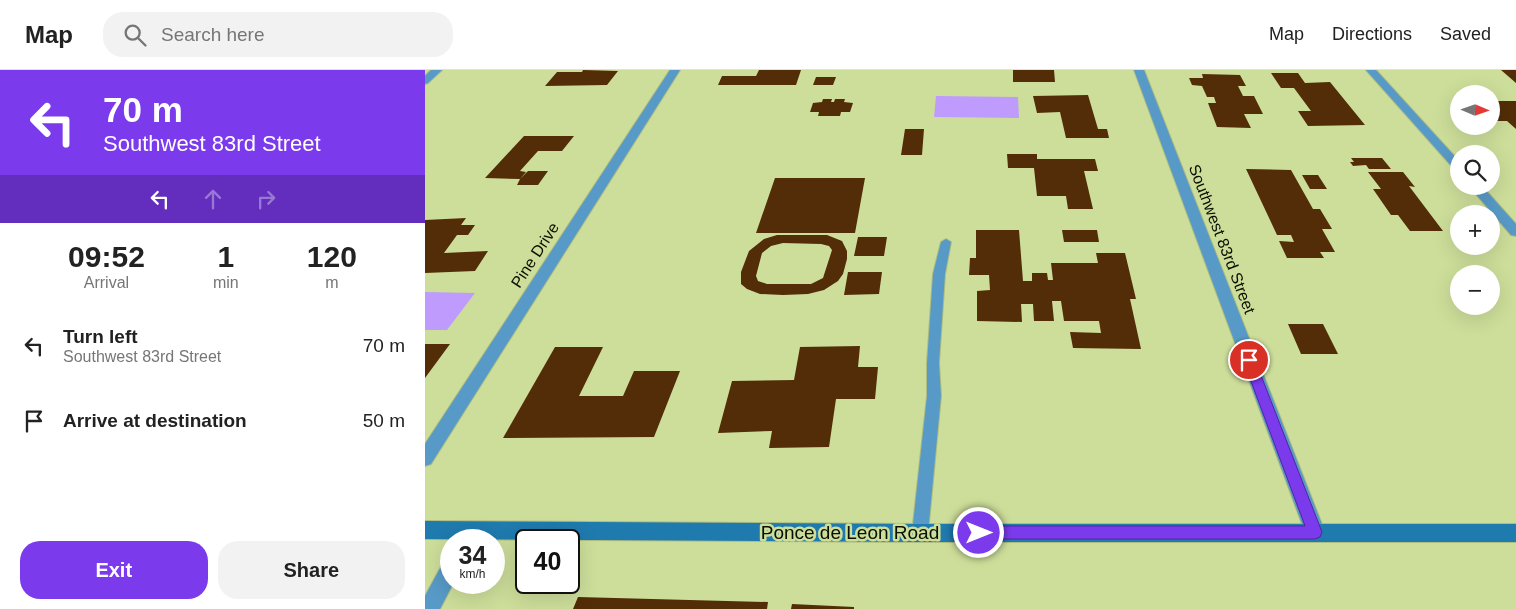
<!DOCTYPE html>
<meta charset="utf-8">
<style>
:root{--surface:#fff;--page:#f2f2f2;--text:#222;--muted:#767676;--line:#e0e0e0;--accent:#7c3aed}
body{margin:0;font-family:Helvetica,sans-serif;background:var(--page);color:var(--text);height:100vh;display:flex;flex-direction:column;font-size:19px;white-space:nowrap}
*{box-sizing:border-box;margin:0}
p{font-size:16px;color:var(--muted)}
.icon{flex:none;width:28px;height:28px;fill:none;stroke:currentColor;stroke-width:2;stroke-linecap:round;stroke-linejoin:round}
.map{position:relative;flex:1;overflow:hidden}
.panel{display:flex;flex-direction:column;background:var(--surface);width:425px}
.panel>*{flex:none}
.hud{background:#7c3aed;color:#fff;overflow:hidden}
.needle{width:32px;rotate:92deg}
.fabs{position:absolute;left:1025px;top:15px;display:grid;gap:10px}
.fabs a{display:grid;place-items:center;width:50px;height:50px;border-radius:50%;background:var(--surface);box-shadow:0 5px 20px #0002;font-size:25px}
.speed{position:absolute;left:15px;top:459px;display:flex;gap:10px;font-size:25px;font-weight:700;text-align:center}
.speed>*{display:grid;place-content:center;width:65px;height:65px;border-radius:50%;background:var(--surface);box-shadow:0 5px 20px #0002;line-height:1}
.speed small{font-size:12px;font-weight:400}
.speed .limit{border:2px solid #111;border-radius:8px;background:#fff;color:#111}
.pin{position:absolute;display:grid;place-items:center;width:42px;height:42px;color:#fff;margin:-21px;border:2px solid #fff;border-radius:50%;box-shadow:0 1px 5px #0007}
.me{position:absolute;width:55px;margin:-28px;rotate:90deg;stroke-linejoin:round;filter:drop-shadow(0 0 4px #0008)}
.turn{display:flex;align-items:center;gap:18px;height:105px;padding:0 20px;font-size:22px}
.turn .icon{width:65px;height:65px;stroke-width:2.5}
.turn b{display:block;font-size:35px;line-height:42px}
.lanes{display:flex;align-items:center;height:48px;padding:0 20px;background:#0003;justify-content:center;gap:25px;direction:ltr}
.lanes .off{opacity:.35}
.eta{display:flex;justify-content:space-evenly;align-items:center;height:85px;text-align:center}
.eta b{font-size:30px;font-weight:700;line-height:35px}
.action{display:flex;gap:10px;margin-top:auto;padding:10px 20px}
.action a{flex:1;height:58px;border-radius:20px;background:var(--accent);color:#fff;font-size:20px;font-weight:700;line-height:58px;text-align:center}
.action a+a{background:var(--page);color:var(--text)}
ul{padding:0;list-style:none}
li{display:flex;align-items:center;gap:15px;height:75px;padding:0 20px}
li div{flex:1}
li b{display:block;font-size:19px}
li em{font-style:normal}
header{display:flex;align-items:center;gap:30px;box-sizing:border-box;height:70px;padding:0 25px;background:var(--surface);border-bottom:1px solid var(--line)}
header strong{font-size:24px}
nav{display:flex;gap:28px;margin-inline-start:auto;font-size:18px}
.search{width:350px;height:45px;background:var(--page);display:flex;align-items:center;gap:12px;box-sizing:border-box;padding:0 18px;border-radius:20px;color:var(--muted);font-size:19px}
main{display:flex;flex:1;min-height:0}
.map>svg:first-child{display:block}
.green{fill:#bf9bfe}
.building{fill:#522d07;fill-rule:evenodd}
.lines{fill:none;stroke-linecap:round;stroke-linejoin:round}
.lane-casing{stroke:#aebd81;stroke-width:2}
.street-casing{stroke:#aebd81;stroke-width:2}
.secondary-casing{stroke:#aebd81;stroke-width:2}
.lane{fill:#589ac7;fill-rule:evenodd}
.street{fill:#589ac7;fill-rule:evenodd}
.secondary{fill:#1f7aae;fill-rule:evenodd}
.route{fill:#7c3aed;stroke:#51269a}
.labels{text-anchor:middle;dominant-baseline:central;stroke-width:5;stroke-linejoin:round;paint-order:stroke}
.street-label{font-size:16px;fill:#0a0f00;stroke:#cdde9a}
.near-street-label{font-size:19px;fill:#0a0f00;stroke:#cdde9a}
</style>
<header>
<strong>Map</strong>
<div class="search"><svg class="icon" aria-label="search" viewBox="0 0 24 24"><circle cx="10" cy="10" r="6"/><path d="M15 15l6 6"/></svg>Search here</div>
<nav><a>Map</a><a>Directions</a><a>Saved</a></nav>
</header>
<main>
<section class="panel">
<div class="hud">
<div class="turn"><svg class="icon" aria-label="left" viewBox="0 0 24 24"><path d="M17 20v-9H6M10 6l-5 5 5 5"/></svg><div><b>70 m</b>Southwest 83rd Street</div></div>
<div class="lanes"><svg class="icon" aria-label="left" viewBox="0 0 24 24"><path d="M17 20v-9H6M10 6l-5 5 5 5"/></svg><svg class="icon off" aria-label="ahead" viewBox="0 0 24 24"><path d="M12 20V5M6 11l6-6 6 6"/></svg><svg class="icon off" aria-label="right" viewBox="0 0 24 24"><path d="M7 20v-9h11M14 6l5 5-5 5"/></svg></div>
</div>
<div class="eta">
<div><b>09:52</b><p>Arrival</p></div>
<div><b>1</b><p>min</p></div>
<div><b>120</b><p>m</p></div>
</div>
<ul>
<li><svg class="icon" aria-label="left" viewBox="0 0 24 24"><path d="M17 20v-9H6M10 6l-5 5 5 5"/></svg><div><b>Turn left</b><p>Southwest 83rd Street</p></div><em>70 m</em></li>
<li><svg class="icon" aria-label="arrive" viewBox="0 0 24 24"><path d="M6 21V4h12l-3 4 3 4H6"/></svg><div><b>Arrive at destination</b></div><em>50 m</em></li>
</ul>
<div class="action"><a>Exit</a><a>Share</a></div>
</section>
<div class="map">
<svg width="1091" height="539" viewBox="0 0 1091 539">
<rect width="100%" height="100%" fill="#cdde9a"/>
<path class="green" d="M511,26L593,27L594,48L509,47Z
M0,222L50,223L22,260H0Z"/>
<path class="building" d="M158,0L193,1L182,15L120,16L132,2H157Z
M334,0H376L371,15H293L297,6H331Z
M588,0H629L630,12H588Z
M1076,0H1091V13Z
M846,3H873L880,13L905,12L940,55L883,56L873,41H886L869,18H856Z
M777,4L815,5L821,16H813L818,26H829L838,44H819L826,58L792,57L783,33H791L789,27H782L777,16L767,15L764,8H778Z
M391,7H411L408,15H388Z
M663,25L673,59H682L684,68H641L635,42L612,43L608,26Z
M398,29H407L406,32H409L410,29H420L419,32L428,33L425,42H416L415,46H393L394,42H385L388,33L397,32Z
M1066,31H1091V59L1082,51H1066V40H1072L1066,34Z
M480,59H499L497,85H476Z
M99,66H149L137,81H113L95,101L101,102L95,109L60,108Z
M582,84H612V89H670L673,101H659L668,139H643L641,126H612L609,98H583Z
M926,88H957L966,99H944L941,95L928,96L925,92H929Z
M821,99L866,100L888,139H895L907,159H897L910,182H895L899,188H862L854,171L869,172L866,165H852Z
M103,101H123L113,115H92L95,109Z
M943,102H978L990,117L984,116L1018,161H985L973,145H966L948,119H956Z
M877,105H893L902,119H885Z
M350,108H440L430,163H331Z
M41,148L36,155H50L43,165H32L19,183L63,181L50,201L0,203V150Z
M551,160H594L598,211H607V203H622L623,210H628L626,193H673L671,183H700L711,229H705L716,279L648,278L645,262L676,263L674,251H639L636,231H627L629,251H609L608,234H596L597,252L552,251V221L565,220L564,205H544L545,188H551Z
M637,160H672L674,172H639Z
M352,165H402L417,171L422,181V189L418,204L413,211L399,220L383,224L358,225L335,224L322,219L316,214V202L324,181L339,169ZM358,173L396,174L404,176L407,180L398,208L386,214H342L333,211L331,206L337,183L346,176Z
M433,167H462L459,186H429Z
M423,202H457L454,224L419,225Z
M863,254H898L913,284H876Z
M0,274H25L0,308Z
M435,276L433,297H453L450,329H411L404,377L344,378L347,361L293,363L307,311L369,310L375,277Z
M130,277H178L154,326H198L209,301H255L229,367L78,368Z
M153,527L343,532L342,539H148Z
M367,534L429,537V539H366Z"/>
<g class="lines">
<defs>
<path id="lane" d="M521,169L526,172L520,204L514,293L516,326L503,463L501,468L495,470L489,468L487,463L502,326V293L508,204L516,172Z"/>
<path id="street" d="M6,0H17L3,13L0,14V6Z
M245,0H255L6,394L0,396V374Z
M709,0H719L900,462L897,468L890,471L883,468L880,462Z
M941,0H951L1034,91V101L1030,100Z
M1044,116H1057L1091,154V166L1086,165Z
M26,489V512H29L15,539H0V526L19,491Z"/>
<path id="secondary" d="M0,451L495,454H1091V472H495L0,469Z"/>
</defs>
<use href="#lane" class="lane-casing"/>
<use href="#street" class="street-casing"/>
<use href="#secondary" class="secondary-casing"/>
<use href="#lane" class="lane"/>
<use href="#street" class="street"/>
<use href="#secondary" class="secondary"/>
</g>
<path class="route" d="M824,285L830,290L897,462L895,467L890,469H554L549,467L547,463L549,458L554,456H880L818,290Z"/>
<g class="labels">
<g class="street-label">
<text transform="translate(797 169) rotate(69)">Southwest 83rd Street</text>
<text transform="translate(110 185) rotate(-57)">Pine Drive</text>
</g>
<g class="near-street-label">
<text x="425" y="462">Ponce de Leon Road</text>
</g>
</g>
</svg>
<div class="fabs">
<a><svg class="needle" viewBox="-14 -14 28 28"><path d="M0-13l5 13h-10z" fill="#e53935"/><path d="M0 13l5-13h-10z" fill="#767676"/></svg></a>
<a><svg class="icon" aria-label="search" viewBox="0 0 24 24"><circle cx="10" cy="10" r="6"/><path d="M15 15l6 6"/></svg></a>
<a>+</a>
<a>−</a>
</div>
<div class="speed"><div>34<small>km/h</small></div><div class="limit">40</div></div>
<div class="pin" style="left:824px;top:290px;background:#d93025"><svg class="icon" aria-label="arrive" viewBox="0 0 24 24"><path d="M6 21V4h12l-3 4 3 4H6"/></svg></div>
<svg class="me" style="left:554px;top:463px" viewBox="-20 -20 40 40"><circle r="17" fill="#7c3aed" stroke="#fff" stroke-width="3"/><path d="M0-11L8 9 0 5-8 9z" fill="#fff"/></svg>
</div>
</main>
